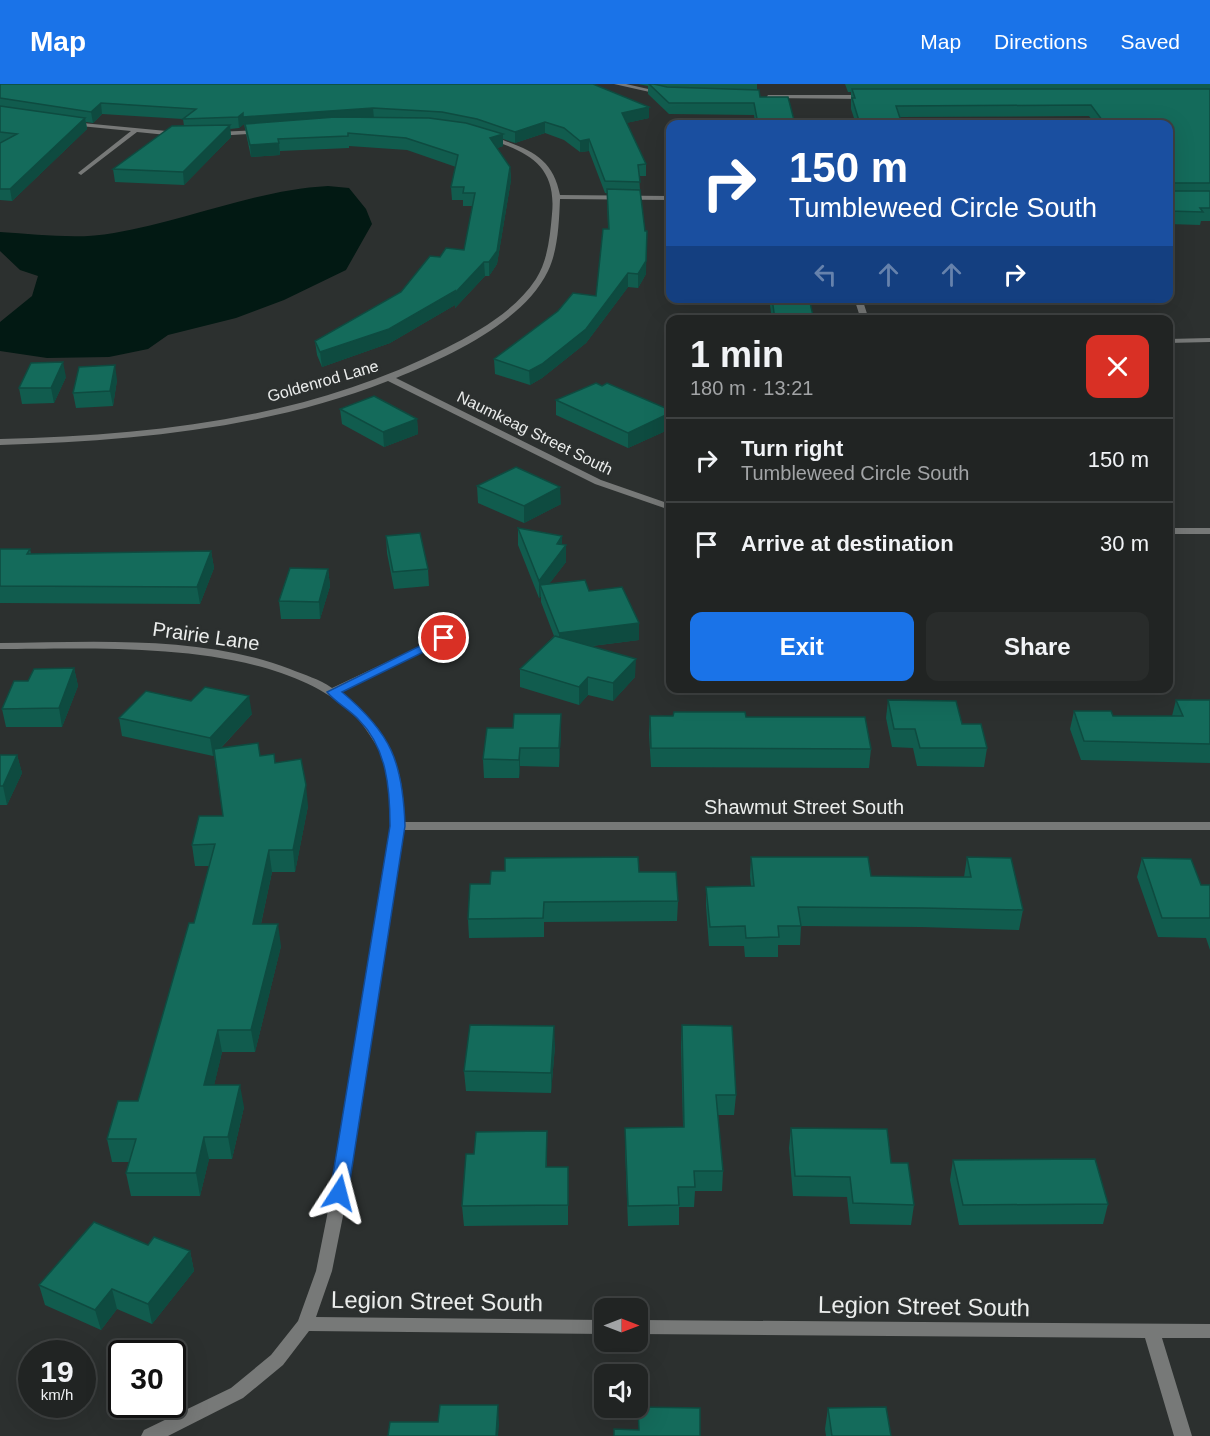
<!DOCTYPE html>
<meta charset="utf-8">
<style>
:root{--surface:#212423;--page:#292c2b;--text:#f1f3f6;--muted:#a2a4a6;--line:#3e4141;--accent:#1a73e8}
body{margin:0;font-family:Arial,sans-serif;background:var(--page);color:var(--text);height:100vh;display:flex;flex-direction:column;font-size:22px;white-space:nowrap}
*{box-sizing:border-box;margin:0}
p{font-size:20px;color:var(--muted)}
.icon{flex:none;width:33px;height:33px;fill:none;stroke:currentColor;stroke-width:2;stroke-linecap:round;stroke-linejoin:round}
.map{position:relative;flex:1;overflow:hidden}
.sheet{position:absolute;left:666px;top:231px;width:507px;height:378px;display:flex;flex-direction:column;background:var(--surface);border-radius:12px;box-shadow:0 6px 24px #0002,0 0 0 2px var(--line)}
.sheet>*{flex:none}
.banner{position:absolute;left:666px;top:36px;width:507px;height:183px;border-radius:12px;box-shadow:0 6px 24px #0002,0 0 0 2px var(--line);background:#1a4fa0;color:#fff;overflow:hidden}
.needle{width:39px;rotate:90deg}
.controls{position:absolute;left:594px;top:1214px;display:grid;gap:12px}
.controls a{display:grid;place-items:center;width:54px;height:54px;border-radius:12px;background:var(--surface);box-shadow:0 6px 24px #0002,0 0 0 2px var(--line);font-size:30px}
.speed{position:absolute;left:18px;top:1256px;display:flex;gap:12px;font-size:30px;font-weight:700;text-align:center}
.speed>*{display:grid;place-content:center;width:78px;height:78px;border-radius:50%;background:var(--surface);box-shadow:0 6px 24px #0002,0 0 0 2px var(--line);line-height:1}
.speed small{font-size:15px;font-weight:400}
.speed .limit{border:3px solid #111;border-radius:9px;background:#fff;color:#111}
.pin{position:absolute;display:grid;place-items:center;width:51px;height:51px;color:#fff;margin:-26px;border:3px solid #fff;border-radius:50%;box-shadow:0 2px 6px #0007}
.me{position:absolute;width:66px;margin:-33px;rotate:9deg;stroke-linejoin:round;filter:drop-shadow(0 0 4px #0008)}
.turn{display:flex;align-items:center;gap:21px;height:126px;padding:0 24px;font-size:27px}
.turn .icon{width:78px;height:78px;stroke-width:2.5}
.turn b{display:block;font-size:42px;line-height:51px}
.lanes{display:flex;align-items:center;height:57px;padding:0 24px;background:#0003;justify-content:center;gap:30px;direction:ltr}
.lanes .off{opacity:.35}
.round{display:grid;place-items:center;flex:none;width:63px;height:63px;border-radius:12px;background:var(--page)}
.overview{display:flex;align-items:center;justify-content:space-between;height:102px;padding:0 24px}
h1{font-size:36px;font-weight:800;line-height:45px}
.primary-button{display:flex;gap:12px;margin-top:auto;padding:12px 24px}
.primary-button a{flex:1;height:69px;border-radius:12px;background:var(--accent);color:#fff;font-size:24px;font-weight:800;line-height:69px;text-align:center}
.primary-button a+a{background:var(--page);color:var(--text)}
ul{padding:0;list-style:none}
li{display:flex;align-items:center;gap:18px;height:84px;padding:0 24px;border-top:2px solid var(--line)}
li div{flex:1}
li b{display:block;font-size:22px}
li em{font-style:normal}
header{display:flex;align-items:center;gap:36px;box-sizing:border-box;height:84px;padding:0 30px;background:var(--accent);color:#fff}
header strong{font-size:28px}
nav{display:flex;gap:33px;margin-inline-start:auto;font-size:21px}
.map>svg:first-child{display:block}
.water{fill:#021913}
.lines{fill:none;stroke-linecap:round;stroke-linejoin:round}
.street{fill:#777978;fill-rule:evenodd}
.wall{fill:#115c4e}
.shaded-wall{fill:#0e4b40}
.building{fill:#146b5b;stroke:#0e4b40;stroke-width:1.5}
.route{fill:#1a73e8;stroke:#114b97;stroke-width:1.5}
.labels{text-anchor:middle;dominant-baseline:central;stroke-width:6;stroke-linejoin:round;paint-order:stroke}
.far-street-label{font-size:16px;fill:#ebedec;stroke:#2c302f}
.street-label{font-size:20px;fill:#ebedec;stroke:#2c302f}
.near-street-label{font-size:24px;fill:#ebedec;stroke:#2c302f}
</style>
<header>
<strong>Map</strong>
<nav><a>Map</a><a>Directions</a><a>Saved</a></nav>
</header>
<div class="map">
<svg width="1210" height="1352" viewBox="0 0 1210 1352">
<rect width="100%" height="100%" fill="#2c302f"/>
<path class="water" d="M328,102L349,104L366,125L372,140L346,186L284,216L236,234L168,251L148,265L109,273L47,274L0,267V238L32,212L38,192L20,186L0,167V148C38,150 77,156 114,149C187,137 255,106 328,102Z"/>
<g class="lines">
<path class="street" d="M614,0H626L666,9L663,11Z
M768,11H867L870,13L867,15L766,14Z
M72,38L177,48L180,50L177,52L137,48L81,91L78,89L79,88L131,47L70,41L69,40Z
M261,46L263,47V49L216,52L213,50L216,48Z
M485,52C493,52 501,55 508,58C537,68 554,80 560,111L670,112V116L560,115C559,139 558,166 548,187C523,239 447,273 396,294L601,396L670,420V426L595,400L388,297C265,345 132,357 0,361V355C155,351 306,335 446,264C479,247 515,227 536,195C548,176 550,152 552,130C557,80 526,67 485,54Z
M854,214H862L869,236H861Z
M1210,254V258L1168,259V255Z
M1168,444H1210V450H1168Z
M444,551L449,554L448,556L339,609C388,643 402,680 404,738H1210V746H404L343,1132L332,1187L316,1233L604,1236V1250L309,1247L283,1281L243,1314L168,1352H141L144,1346L231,1304L271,1271L298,1237L316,1187L327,1132L392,742C391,717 392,688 379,666C372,654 362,638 352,629C272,555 103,565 0,565V559C94,558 201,551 290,585C305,591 319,595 332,604Z
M638,1236L1210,1240V1254H1162L1192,1352H1174L1145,1254L638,1250Z"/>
</g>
<path class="wall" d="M0,0L649,34L626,39L646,80V92H639L646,190L638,204L628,203L586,259L542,294L530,301L495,290L494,275L596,212L608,145L607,109H605L589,67L580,68L564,56L545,49L515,59L503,55V62L497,64L510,83L511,96L497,180L489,192H485L455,224V221L390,259L322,283L317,271L315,257L401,208L440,173L464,166L473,122H463V116H452L451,103L456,83L407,66L349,62V64L280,67V71L251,73L244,40L239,44L230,45L231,53L184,101L115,98L113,85L184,42L183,35L102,30L93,39L86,38L87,45L12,117L0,116Z
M638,0H757V6L760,13L795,40H755L754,31L669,30L648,10V2Z
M845,0H1210V137H1201L1200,141L1168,140V40H1095L1089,32L900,33L902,40H856L851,25V8H848Z
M769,214H809L814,236H772Z
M66,293L54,319L22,320L19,304Z
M117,296L113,322L76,324L73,309Z
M556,316L670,326V345L628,364L556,331Z
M340,325L417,335L418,350L384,363L342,340Z
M477,402L561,420L524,439L478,419Z
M518,444L562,452V460L566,478L549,500L589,507L639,539V556L592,562L635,593L613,617L588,611L579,621L520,603V585L554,552L541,518V512L539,514L518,461Z
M386,452L428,485L429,502L394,505L387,469Z
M0,465H30L31,470L211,467L214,484L200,520L0,519Z
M328,485L330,502L320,535H281L279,517Z
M74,584L78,602L62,643H6L2,625L28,597Z
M888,616L987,664L984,683L917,682L913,664L892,663L886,634Z
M1176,616H1210V679L1081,676L1070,645L1074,627L1113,632H1172Z
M252,630L221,664L260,672L275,679L308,722L295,788H272L261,840L281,862L255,968H222L214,1001L244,1023L232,1075H209L200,1112H131L126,1089L129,1078H112L107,1055L138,1017L194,839L209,782H195L192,761L223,732L214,671L213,672L122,652L119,634Z
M650,632L746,633L871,665L869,684L651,683L649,650Z
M513,644L561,648L559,683L520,682L519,694H484L483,675Z
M0,671H17L22,689L7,721H0Z
M751,773L871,792L964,793L967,773L1023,826L1019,846L921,843L801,842L800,861H778V873H745L744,862H709L706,822V803L751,802L750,792Z
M1142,774L1201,801H1210V866L1206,854L1158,853L1137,793Z
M639,788L678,817L677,837L544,838V853L469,854L468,835Z
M682,941L736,1011L734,1031H718L723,1087L722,1107H695L694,1123H679V1141L628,1142L625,1064V1044L683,1043L681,961Z
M555,962L551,1009L466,1007L464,987Z
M791,1044L891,1079L914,1121L911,1141L850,1140L847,1113L793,1112L789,1064Z
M547,1067V1083H568V1141L464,1142L462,1122Z
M953,1076L1108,1120L1103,1140L959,1141L950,1096Z
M148,1161L190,1167L194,1187L152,1240L117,1225L101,1246L45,1221L39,1201Z
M828,1324L891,1352H826L825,1345Z"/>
<path class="shaded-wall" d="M101,19L102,30L93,39L91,28Z
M649,23V34L622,40V29Z
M373,24L374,35L245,44L243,33Z
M243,29L244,40L239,44L238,33Z
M85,34L87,45L12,117L10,105Z
M545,38V49L515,59V48Z
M230,41L231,53L184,101L183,88Z
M503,50V62L490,67V54Z
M589,55V67L580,68V57Z
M279,59L280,71L251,73L250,61Z
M510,83L511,96L497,180L489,192V178Z
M647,147L646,190L638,204V190Z
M484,178L485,192L455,224V221L390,259L322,283L320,268Z
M628,189V203L586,259L542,294L530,301L529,287Z
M63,278L66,293L54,319L51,304Z
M115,281L117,296L113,322L110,307Z
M670,329V345L628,364V349Z
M417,335L418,350L384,363L383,348Z
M560,403L561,420L524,439V422Z
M562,452V465L566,461V478L543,508L540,501L541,512L539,514V497L557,460Z
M211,467L214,484L200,520L197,503Z
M328,485L330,502L320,535L319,518Z
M639,539V556L559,566V549Z
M636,575L635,593L613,617V599Z
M74,584L78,602L62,643L59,624Z
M588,593V611L579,621V603Z
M249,612L252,630L213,672L210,654Z
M561,630V648L559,683V664Z
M520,664V682L519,694V676Z
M17,671L22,689L7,721L3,702Z
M306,701L308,722L295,788L293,766Z
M269,766L272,788L256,862L253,840Z
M278,840L281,862L255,968L251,946Z
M554,942L555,962L551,1009V989Z
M218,946L222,968L209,1023L204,1001Z
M240,1001L244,1023L232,1075L228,1053Z
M204,1053L209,1075L200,1112L196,1089Z
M190,1167L194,1187L152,1240L148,1220Z
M112,1205L117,1225L101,1246L95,1226Z
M498,1321L499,1341L498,1352H496Z"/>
<path class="building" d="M0,0H593L649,23L622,29L646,80L638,81L640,98L605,97L589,55L580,57L564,44L545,38L515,48L477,35L442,28L373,24L243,33V29L238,33L183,35L196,25L101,19L91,28L0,14Z
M649,0H654L667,3L759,6L760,13H788L795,40H758L754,19H669Z
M852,5H1210V99H1170L1169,107H1210V124H1200L1203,128L1168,127V40H1105L1091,21L896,22L902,40H860L852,14H855Z
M0,22L85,34L10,105H0V59L17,50L0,48Z
M335,33L429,34L466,39L503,50L490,54L510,83L497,167L489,178H484L454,210L455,207L389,245L320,268L315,257L401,208L430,172L440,173L446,164L464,166L475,109H463L464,103H451L458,71L406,54L348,49V52L278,55L279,59L250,61L245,40Z
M230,41L183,88L113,85L172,42Z
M607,105L640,106L645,147H647L646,177L638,190L628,189L586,245L542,280L529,287L494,275L558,227L573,209L596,212L603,145H609Z
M772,214H809L814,236H775Z
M63,278L51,304H19L31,279Z
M115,281L110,307L73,309L79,283Z
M596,299L602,302L607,299L670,326V329L628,349L556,316Z
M374,312L417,335L383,348L340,325Z
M516,383L560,403L524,422L477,402Z
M518,444L562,452L557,460L566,461L539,497Z
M420,449L428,485L393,488L386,452Z
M0,465H30L27,470L211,467L197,503L0,502Z
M290,484L328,485L319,518L279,517Z
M585,496L589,507L622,503L639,539L559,549L540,501Z
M555,552L636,575L613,599L588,593L579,603L520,585Z
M74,584L59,624L2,625L14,597H28L34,585Z
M205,603L249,612L210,654L119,634L146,607L191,617Z
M888,616L956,617L962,640H981L987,664H920L915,645H894Z
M1176,616H1210V660L1084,657L1074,627H1111L1113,632H1183Z
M674,628H745L746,633H865L871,665L651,664L650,632H673Z
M514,630H561L559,664H520L519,676L483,675L487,644H513Z
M258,659L260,672L274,670L275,679L301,675L306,701L293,766H269L253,840H278L251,946H218L204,1001H240L228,1053H204L196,1089H126L136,1055H107L118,1017H138L189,839H194L215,760L192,761L199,732H223L214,665Z
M0,671H17L3,702H0Z
M638,773L639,788H676L678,817L544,818L543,834L468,835L470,800H490L491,787H505V774Z
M751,773H868L871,792L937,793H971L967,773L1011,774L1023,826L923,824L798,823L801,842H778L779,853L746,854L745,842L710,843L706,803L754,802Z
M1142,774L1191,775L1201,801H1210V834H1162Z
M470,941L554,942L551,989L464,987Z
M682,941L732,942L736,1011H716L723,1087H694L695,1103H678L679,1121L628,1122L625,1044L684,1043Z
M791,1044L887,1045L891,1079H908L914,1121L853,1119L850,1093L795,1092Z
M547,1047L546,1083H568V1121L462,1122L466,1070H474L476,1048Z
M1095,1075L1108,1120L963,1121L953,1076Z
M94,1138L148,1161L154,1153L190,1167L148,1220L112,1205L95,1226L39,1201Z
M440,1321H498L496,1352H388L390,1338H438Z
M638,1323L700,1324V1352H614V1345L639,1346Z
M886,1323L891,1352H832L828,1324Z"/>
<path class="route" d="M444,550L448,551V556L342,608C391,649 403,678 405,742L348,1109L345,1114H332L330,1109L390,742C390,705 387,664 359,636C349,625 336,619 327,608Z"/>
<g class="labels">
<g class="far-street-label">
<text transform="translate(323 297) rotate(-16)">Goldenrod Lane</text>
<text transform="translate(535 349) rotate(26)">Naumkeag Street South</text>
</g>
<g class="street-label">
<text transform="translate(206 552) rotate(8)">Prairie Lane</text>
<text x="804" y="723">Shawmut Street South</text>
</g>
<g class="near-street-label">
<text transform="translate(437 1217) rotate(1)">Legion Street South</text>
<text transform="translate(924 1222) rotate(1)">Legion Street South</text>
</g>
</g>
</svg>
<div class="controls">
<a><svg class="needle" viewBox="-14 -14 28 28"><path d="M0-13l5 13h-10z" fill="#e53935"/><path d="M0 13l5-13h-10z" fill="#a2a4a6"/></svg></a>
<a><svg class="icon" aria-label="sound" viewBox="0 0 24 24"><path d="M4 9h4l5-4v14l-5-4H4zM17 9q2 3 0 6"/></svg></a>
</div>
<div class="speed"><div>19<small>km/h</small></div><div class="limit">30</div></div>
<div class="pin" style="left:444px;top:554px;background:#d93025"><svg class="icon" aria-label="arrive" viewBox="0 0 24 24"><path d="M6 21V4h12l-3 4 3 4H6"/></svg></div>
<svg class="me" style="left:339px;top:1109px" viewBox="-20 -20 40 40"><path d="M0-17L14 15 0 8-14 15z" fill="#1a73e8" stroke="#fff" stroke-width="4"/></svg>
<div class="banner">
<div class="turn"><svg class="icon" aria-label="right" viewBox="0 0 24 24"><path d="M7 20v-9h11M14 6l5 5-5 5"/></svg><div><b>150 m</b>Tumbleweed Circle South</div></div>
<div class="lanes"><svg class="icon off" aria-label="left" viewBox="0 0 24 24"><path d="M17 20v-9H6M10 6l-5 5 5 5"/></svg><svg class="icon off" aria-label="ahead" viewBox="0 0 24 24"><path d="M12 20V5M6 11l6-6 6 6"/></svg><svg class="icon off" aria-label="ahead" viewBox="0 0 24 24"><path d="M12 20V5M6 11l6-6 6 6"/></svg><svg class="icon" aria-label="right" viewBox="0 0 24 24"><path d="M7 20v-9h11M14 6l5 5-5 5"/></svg></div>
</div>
<section class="sheet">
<div class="overview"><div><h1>1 min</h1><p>180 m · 13:21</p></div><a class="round" style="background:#d93025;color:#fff"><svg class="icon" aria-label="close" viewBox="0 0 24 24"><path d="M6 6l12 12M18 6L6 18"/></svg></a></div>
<ul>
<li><svg class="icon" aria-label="right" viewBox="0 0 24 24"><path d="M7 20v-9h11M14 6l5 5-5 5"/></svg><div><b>Turn right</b><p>Tumbleweed Circle South</p></div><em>150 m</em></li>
<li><svg class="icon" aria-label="arrive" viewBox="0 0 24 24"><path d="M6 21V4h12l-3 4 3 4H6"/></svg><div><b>Arrive at destination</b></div><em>30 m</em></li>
</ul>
<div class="primary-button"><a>Exit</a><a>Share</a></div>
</section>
</div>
